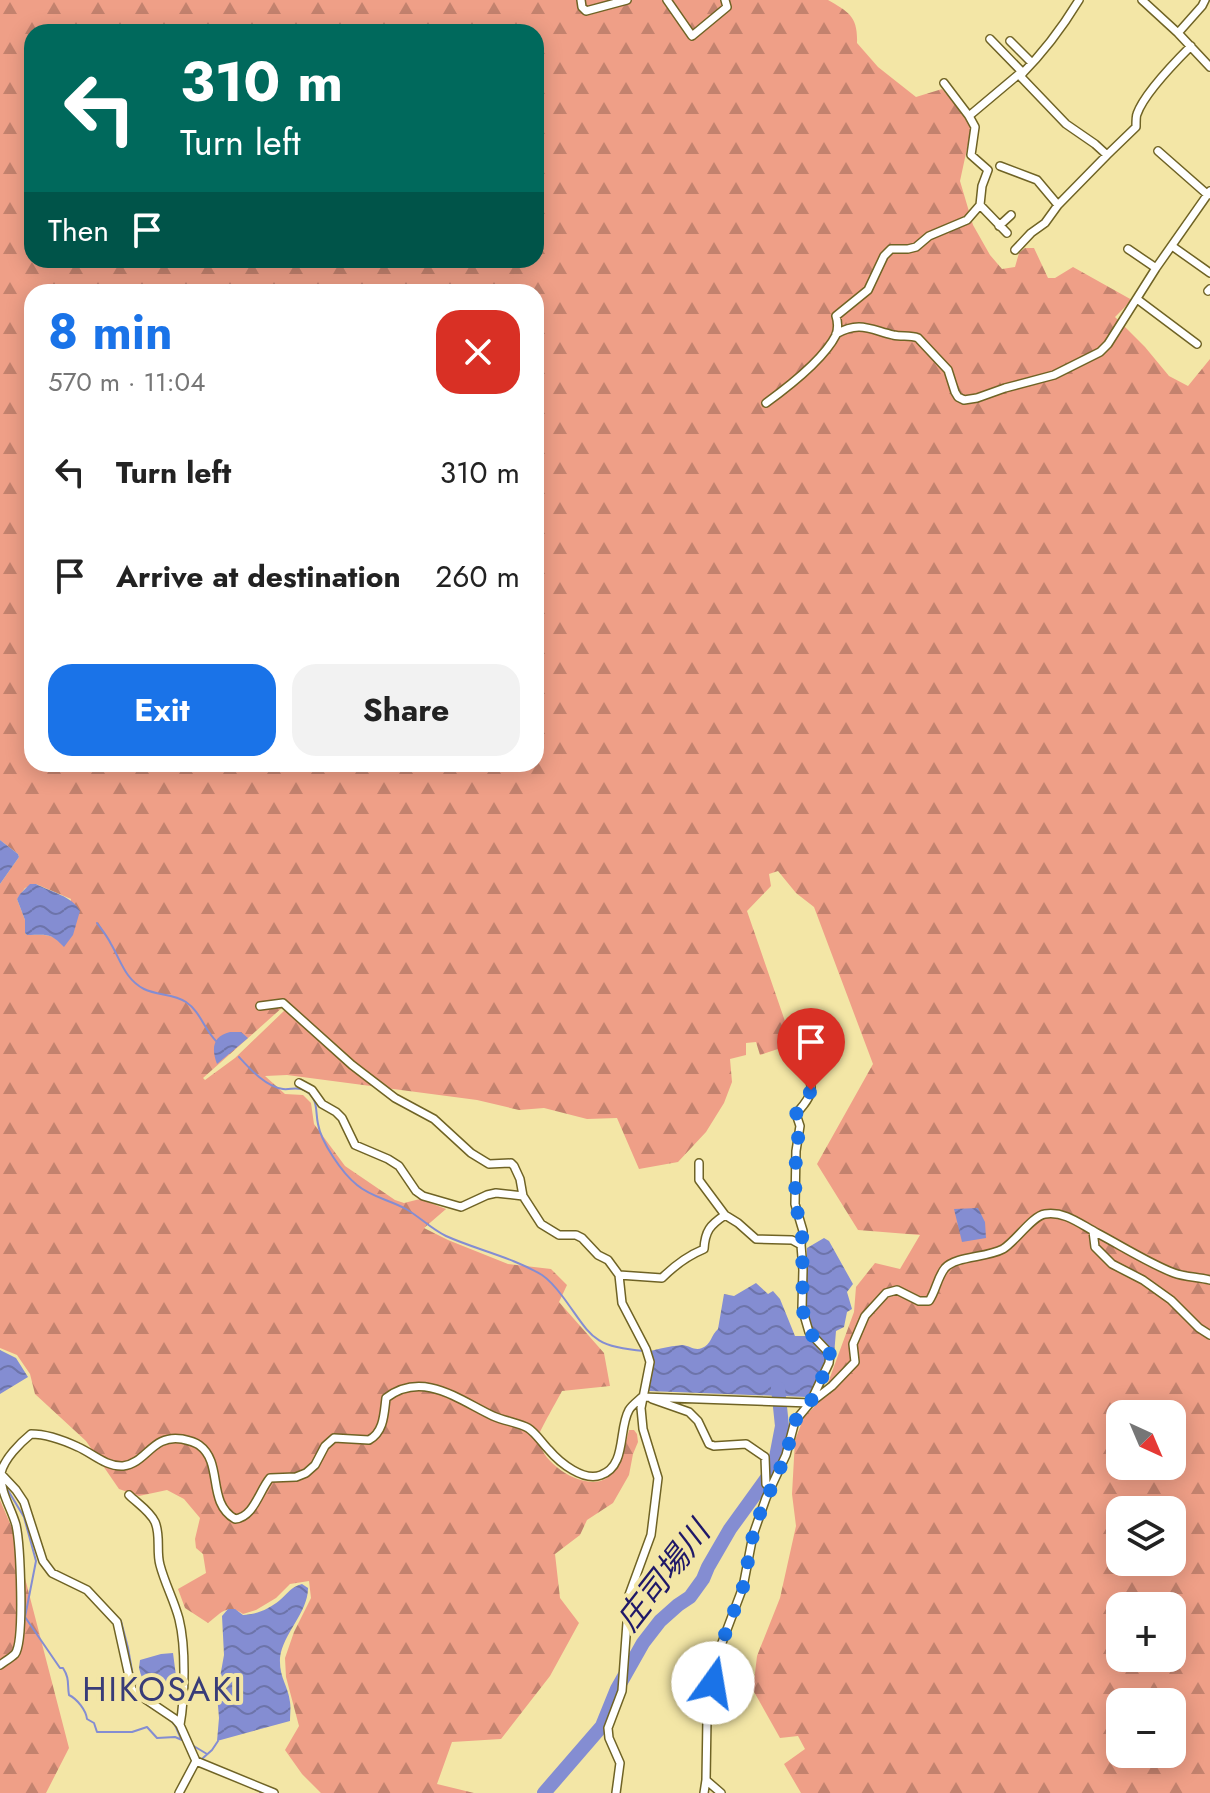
<!DOCTYPE html>
<meta charset="utf-8">
<style>
:root{--surface:#fff;--page:#f2f2f2;--text:#222;--muted:#767676;--accent:#1a73e8}
body{margin:0;font-family:Jost,"Noto Sans JP",sans-serif;background:var(--page);color:var(--text);height:100vh;display:flex;flex-direction:column;font-size:30px;white-space:nowrap}
*{box-sizing:border-box;margin:0}
p{font-size:26px;color:var(--muted)}
.icon{flex:none;width:44px;height:44px;fill:none;stroke:currentColor;stroke-width:2;stroke-linecap:round;stroke-linejoin:round}
.map{position:relative;flex:1;overflow:hidden}
.details{position:absolute;left:24px;top:284px;width:520px;height:488px;display:flex;flex-direction:column;background:var(--surface);border-radius:24px;box-shadow:0 4px 20px #0003}
.details>*{flex:none}
.top-card{position:absolute;left:24px;top:24px;width:520px;height:244px;border-radius:24px;box-shadow:0 4px 20px #0003;background:#00695c;color:#fff;overflow:hidden}
.needle{width:52px;rotate:136deg}
.controls{position:absolute;left:1106px;top:1400px;display:grid;gap:16px}
.controls a{display:grid;place-items:center;width:80px;height:80px;border-radius:16px;background:var(--surface);box-shadow:0 4px 20px #0003;font-size:40px}
.pin{position:absolute;display:grid;place-items:center;width:68px;height:68px;color:#fff;margin:-82px -34px;border-radius:50% 50% 50% 0;rotate:-45deg;box-shadow:0 0 8px #0007}
.pin .icon{rotate:45deg}
.me{position:absolute;width:88px;margin:-44px;rotate:13deg;stroke-linejoin:round;filter:drop-shadow(0 0 6px #0008)}
.turn{display:flex;align-items:center;gap:28px;height:168px;padding:0 24px;font-size:36px}
.turn .icon{width:104px;height:104px;stroke-width:2.5}
.turn b{display:block;font-size:56px;line-height:68px}
.then{display:flex;align-items:center;height:76px;padding:0 24px;background:#0003;gap:16px;font-size:30px}
.round{display:grid;place-items:center;flex:none;width:84px;height:84px;border-radius:24px;background:var(--page)}
.summary{display:flex;align-items:center;justify-content:space-between;height:136px;padding:0 24px}
h1{font-size:48px;font-weight:700;line-height:60px;color:var(--accent)}
.button{display:flex;gap:16px;margin-top:auto;padding:16px 24px}
.button a{flex:1;height:92px;border-radius:24px;background:var(--accent);color:#fff;font-size:32px;font-weight:700;line-height:92px;text-align:center}
.button a+a{background:var(--page);color:var(--text)}
ul{padding:0;list-style:none}
li{display:flex;align-items:center;gap:24px;height:104px;padding:0 24px}
li div{flex:1}
li b{display:block;font-size:30px}
li em{font-style:normal}
.map>svg:first-child{display:block}
.forest{fill:url(#forest-firs);fill-rule:evenodd}
.water{fill:url(#water-waves)}
.lines{fill:none;stroke-linecap:round;stroke-linejoin:round}
.stream{stroke:#848dd2;stroke-width:2}
.river{stroke:#848dd2;stroke-width:14}
.minor-casing{stroke:#6f6325;stroke-width:10}
.minor{stroke:#fff;stroke-width:7}
.route{stroke:#1a73e8;stroke-width:14;stroke-dasharray:0 25.2}
.labels{text-anchor:middle;dominant-baseline:central;stroke-width:8;stroke-linejoin:round;paint-order:stroke}
.water-label{font-size:32px;font-style:italic;fill:#1f1868;stroke:#f3e6a6}
.quarter-label{font-size:34px;letter-spacing:2px;fill:#383c78;stroke:#f3e6a6}
</style>
<div class="map">
<svg width="1210" height="1793" viewBox="0 0 1210 1793">
<defs>
<pattern id="forest-firs" width="22" height="20" patternUnits="userSpaceOnUse" patternTransform="scale(2)"><rect width="22" height="20" fill="#ef9f87"/><path d="M5 1l3.5 6h-7zM16 11l3.5 6h-7z" fill="#c3826e"/></pattern>
<pattern id="water-waves" width="16" height="10" patternUnits="userSpaceOnUse" patternTransform="scale(2)"><rect width="16" height="10" fill="#848dd2"/><path d="M0 5q4-4 8 0t8 0" fill="none" stroke="#6d74aa"/></pattern>
</defs>
<rect width="100%" height="100%" fill="#f3e6a6"/>
<path class="forest" d="M0,0H828C849,12 858,17 857,43L878,67L916,97L942,89L966,117L971,130L960,181L973,225L990,255L1002,269L1015,267L1019,253L1025,248H1034L1048,278H1055L1073,267L1132,300L1115,317L1145,347L1169,376L1188,386L1210,359V1793H801L784,1764L805,1749L798,1736L780,1738L753,1690L757,1656L780,1598L796,1526L792,1494L795,1440L804,1417L822,1399L854,1312L856,1287L875,1263L900,1269L920,1235L858,1230L817,1164L873,1064L814,907L796,893L778,871L769,874L771,886L747,911L787,1027L784,1047L760,1055L756,1042L746,1043V1055L730,1059L732,1082L724,1103L706,1132L678,1162L639,1169L617,1118L587,1119L544,1108L519,1110L477,1100L287,1075L265,1076L285,1094L303,1095L311,1103L314,1124L345,1166L395,1200L404,1203L420,1199L446,1209L424,1228L448,1240L508,1264L551,1269L567,1285L559,1302L604,1353L610,1386L562,1391C558,1399 540,1430 539,1435C535,1461 588,1496 609,1476C621,1464 625,1446 629,1430H634L637,1434L638,1442L633,1454L629,1475L613,1503L587,1520L580,1535L555,1554L560,1598L579,1623L550,1676L501,1739L452,1742L437,1784L474,1793H321L302,1774L285,1750L299,1726L286,1677L285,1658L294,1632L311,1598L309,1581L290,1584L276,1598L256,1610L243,1614C227,1603 221,1613 208,1623L185,1608L178,1589L206,1573L203,1554L196,1548L195,1539L200,1518L184,1499L167,1490L139,1496L119,1489L86,1441L35,1394L30,1374L17,1355L0,1348V884L19,857L18,854L0,840ZM32,32H536V260H32ZM32,292H536V764H32ZM36,884L71,899L62,944C52,933 41,935 27,935L25,933V920L17,899L25,888ZM284,1006L286,1009L235,1058L205,1080L203,1078ZM1120,1414H1172V1466H1120ZM1120,1510H1172V1562H1120ZM1120,1606H1172V1658H1120ZM1120,1702H1172V1754H1120Z
M0,1500L12,1528L69,1748L46,1793H0Z"/>
<path class="water" d="M0,840L18,854L19,857L0,884Z
M30,884H36C51,892 72,896 80,911L73,935L64,947C50,932 46,935 27,935L25,933V920L17,899L20,894Z
M230,1032H241L248,1038L217,1064C211,1048 213,1036 230,1032Z
M978,1208L985,1222L986,1238L962,1242L954,1209Z
M824,1238L829,1241L853,1284L847,1292L852,1309L847,1312L844,1327L836,1331L834,1355L811,1329L806,1307L807,1248Z
M756,1283L768,1294L773,1291L780,1299L795,1336H807L827,1357L825,1367L807,1397L648,1391L654,1365L651,1351C656,1349 678,1345 683,1345C690,1346 695,1351 702,1348C711,1345 711,1335 718,1329L724,1294L734,1296Z
M0,1350L16,1358L28,1377L0,1394Z
M302,1584L308,1588C308,1613 283,1633 280,1658C279,1678 288,1685 290,1702C291,1708 290,1715 290,1721L217,1741L219,1718L217,1694L224,1655L222,1616L228,1609H235L243,1615C258,1614 269,1609 280,1600C288,1593 291,1587 302,1584Z
M173,1653L176,1676L174,1683L153,1684L142,1679L139,1668L140,1660L161,1654Z"/>
<g class="lines">
<path class="stream" d="M97,923C102,930 107,936 111,944C121,961 125,979 144,989C158,996 173,993 186,1002C201,1012 204,1030 217,1042
M239,1057C250,1069 266,1087 283,1089C291,1090 298,1086 306,1091C319,1100 315,1111 318,1124C321,1142 342,1173 357,1185C371,1197 390,1200 406,1209C420,1217 431,1229 446,1236C477,1250 512,1257 542,1275C551,1281 557,1289 563,1297C592,1336 591,1347 644,1351
M6,1487L24,1517L36,1561L25,1617L60,1668H63C70,1679 67,1684 69,1695C77,1699 86,1710 87,1719L94,1723L97,1732H132L147,1727L157,1738L175,1737L182,1740
M94,1593L121,1621L128,1648L134,1682L144,1693
M143,1702L155,1710
M168,1718L175,1725L181,1739
M192,1745L207,1754
M203,1758L212,1750L218,1741
M260,1792L264,1793"/>
<path class="river" d="M544,1793L602,1726L617,1689L643,1643L660,1621L678,1605L690,1597L703,1579L708,1567L730,1529L769,1475L776,1457L782,1426L778,1388"/>
<defs>
<path id="minor" d="M581,0L582,7L586,11L627,0
M667,0L692,36L727,7L725,0
M1079,0C1062,28 1043,53 1020,76L1066,124L1095,144L1107,155L1136,127C1136,124 1136,116 1137,114C1144,94 1176,61 1191,46
M1142,0L1178,33L1210,67
M1178,33L1202,6L1205,0
M990,39L1023,73
M1010,41L1032,63
M969,116L1019,74L1020,76
M1158,151L1208,195
M1000,166L1037,180L1058,205
M980,205L1007,233
M999,226L1011,215
M1172,246L1210,273
M1128,249L1156,268
M1015,250L1031,233L1045,223L1058,205L1107,155
M1208,291L1210,289
M1137,299L1197,344
M836,334C859,321 869,329 893,335C902,337 910,335 918,338L948,370L955,392L958,397L964,400L977,398L1005,388L1054,375L1100,352L1108,344L1156,268L1210,191
M766,403C788,387 824,359 836,335C838,329 838,322 836,316L868,290L884,256L891,249H908L916,247L929,236L967,220L980,205L982,186L988,170L971,155L975,127L969,116L944,83
M260,1006L283,1003L352,1065L395,1098L434,1119L471,1153L489,1164L511,1163L514,1166L520,1179L523,1196L541,1224L559,1235H576L582,1238L598,1255L608,1260L619,1275L622,1303L646,1349L650,1362L641,1408L643,1429L658,1478L651,1535L629,1595L622,1691L608,1728L609,1738L620,1763L616,1793
M799,1044L792,1046C799,1058 812,1075 811,1090C810,1099 801,1108 796,1114L800,1126L796,1151L795,1204L803,1231L801,1245
M299,1083L312,1090L322,1104L336,1112L342,1118L355,1145L388,1159L399,1166L416,1191L423,1196L461,1207L487,1195L496,1193L523,1196
M699,1163V1180L725,1215
M1093,1231L1095,1247L1112,1264L1143,1280L1171,1300L1199,1328L1210,1335
M619,1275L662,1278C675,1265 687,1256 704,1249C705,1231 710,1225 725,1215L738,1223L756,1239L792,1240L801,1245L803,1270L802,1308L809,1332L830,1354L829,1363L811,1401
M652,1399L689,1412L698,1421L709,1444L714,1446L746,1444L765,1457L766,1484L771,1488
M1,1474L16,1490L24,1502L43,1561L52,1573L87,1590L117,1622L132,1690L175,1719L180,1725L196,1761L274,1793
M129,1495C137,1503 150,1511 155,1522C161,1536 156,1551 160,1565C165,1584 174,1600 179,1619C186,1647 185,1696 180,1725
M0,1665C4,1662 11,1658 15,1654C25,1641 20,1543 16,1525C11,1507 0,1493 1,1473C4,1459 20,1443 31,1434C47,1434 63,1440 78,1447C92,1453 106,1467 123,1466C147,1463 152,1434 182,1439C187,1440 195,1442 199,1445C224,1463 206,1502 235,1519C254,1517 259,1491 270,1478L296,1477L306,1473L315,1465L325,1446L334,1438L369,1440C384,1432 384,1414 386,1398C423,1370 459,1400 493,1416C504,1421 520,1423 528,1428C536,1433 542,1443 549,1450C560,1463 584,1482 601,1475C627,1466 618,1429 629,1410C632,1405 638,1401 642,1397L810,1403
M179,1793L196,1761
M704,1793L706,1780
M721,1793L706,1780L707,1718L709,1701L720,1648L743,1587L753,1535L766,1498L786,1455L795,1421L810,1403L832,1386L855,1362L853,1344L865,1316L886,1293L897,1290L919,1301H929C936,1291 937,1278 945,1268C956,1256 986,1258 1003,1249C1016,1241 1032,1216 1045,1214C1065,1211 1080,1224 1097,1233C1120,1245 1150,1264 1174,1273C1185,1277 1198,1277 1210,1280"/>
</defs>
<use href="#minor" class="minor-casing"/>
<use href="#minor" class="minor"/>
</g>
<g class="lines">
<path class="route" d="M713,1683L720,1648L743,1587L753,1535L759,1516L786,1455L795,1421L810,1403L829,1363L830,1354L809,1332L802,1308L803,1270L801,1245L803,1231L795,1204L796,1151L800,1126L796,1114L807,1099L811,1090"/>
</g>
<g class="labels">
<g class="water-label">
<text transform="translate(663 1576) rotate(-52)">庄司場川</text>
</g>
<g class="quarter-label">
<text x="163" y="1689">HIKOSAKI</text>
</g>
</g>
</svg>
<div class="controls">
<a><svg class="needle" viewBox="-14 -14 28 28"><path d="M0-13l5 13h-10z" fill="#e53935"/><path d="M0 13l5-13h-10z" fill="#767676"/></svg></a>
<a><svg class="icon" aria-label="layers" viewBox="0 0 24 24"><path d="M12 4l9 5-9 5-9-5zM3 14l9 5 9-5"/></svg></a>
<a>+</a>
<a>−</a>
</div>
<div class="pin" style="left:811px;top:1090px;background:#d93025"><svg class="icon" aria-label="arrive" viewBox="0 0 24 24"><path d="M6 21V4h12l-3 4 3 4H6"/></svg></div>
<svg class="me" style="left:713px;top:1683px" viewBox="-20 -20 40 40"><circle r="19" fill="#fff"/><path d="M0-13L10 11 0 6-10 11z" fill="#1a73e8"/></svg>
<div class="top-card">
<div class="turn"><svg class="icon" aria-label="left" viewBox="0 0 24 24"><path d="M17 20v-9H6M10 6l-5 5 5 5"/></svg><div><b>310 m</b>Turn left</div></div>
<div class="then">Then<svg class="icon" aria-label="arrive" viewBox="0 0 24 24"><path d="M6 21V4h12l-3 4 3 4H6"/></svg></div>
</div>
<section class="details">
<div class="summary"><div><h1>8 min</h1><p>570 m · 11:04</p></div><a class="round" style="background:#d93025;color:#fff"><svg class="icon" aria-label="close" viewBox="0 0 24 24"><path d="M6 6l12 12M18 6L6 18"/></svg></a></div>
<ul>
<li><svg class="icon" aria-label="left" viewBox="0 0 24 24"><path d="M17 20v-9H6M10 6l-5 5 5 5"/></svg><div><b>Turn left</b></div><em>310 m</em></li>
<li><svg class="icon" aria-label="arrive" viewBox="0 0 24 24"><path d="M6 21V4h12l-3 4 3 4H6"/></svg><div><b>Arrive at destination</b></div><em>260 m</em></li>
</ul>
<div class="button"><a>Exit</a><a>Share</a></div>
</section>
</div>
